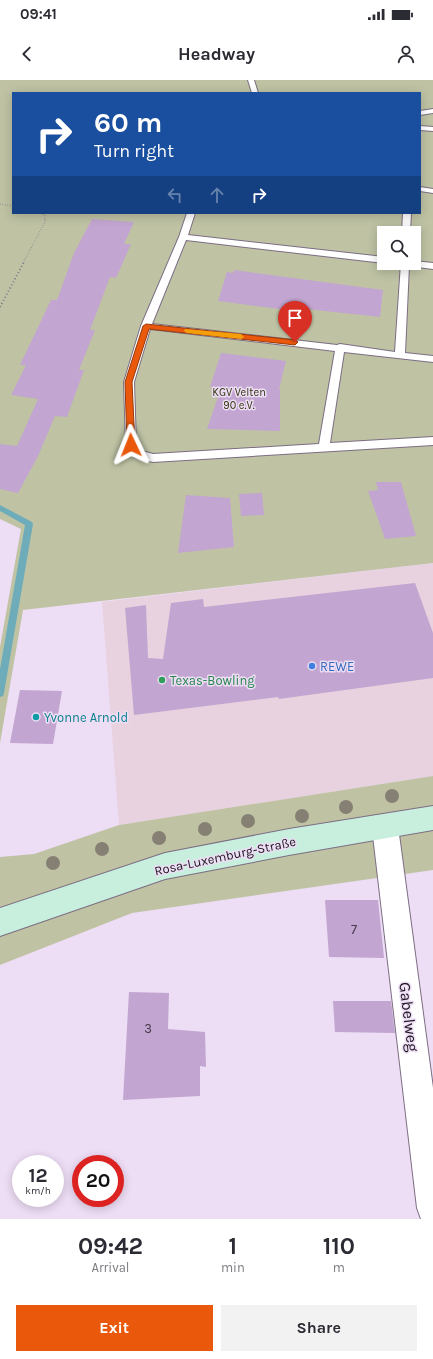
<!DOCTYPE html>
<meta charset="utf-8">
<style>
:root{--surface:#fff;--page:#f2f2f3;--text:#2b2b33;--muted:#7c7c81;--accent:#ea580c}
body{margin:0;font-family:Karla,sans-serif;background:var(--page);color:var(--text);height:100vh;display:flex;flex-direction:column;font-size:15px;white-space:nowrap}
*{box-sizing:border-box;margin:0}
p{font-size:13px;color:var(--muted)}
.icon{flex:none;width:22px;height:22px;fill:none;stroke:currentColor;stroke-width:2;stroke-linecap:round;stroke-linejoin:round}
.map{position:relative;height:1139px;overflow:hidden}
.sheet{display:flex;flex-direction:column;background:var(--surface);flex:1}
.sheet>*{flex:none}
.banner{position:absolute;left:12px;top:12px;width:409px;height:122px;border-radius:0px;box-shadow:0 2px 10px #0003;background:#1a4fa0;color:#fff;overflow:hidden}
.buttons{position:absolute;left:377px;top:146px;display:grid;gap:8px}
.buttons a{display:grid;place-items:center;width:44px;height:44px;border-radius:0px;background:var(--surface);box-shadow:0 2px 10px #0003;font-size:20px}
.speed{position:absolute;left:12px;top:1075px;display:flex;gap:8px;font-size:20px;font-weight:700;text-align:center}
.speed>*{display:grid;place-content:center;width:52px;height:52px;border-radius:50%;background:var(--surface);box-shadow:0 2px 10px #0003;line-height:1}
.speed small{font-size:10px;font-weight:400}
.speed .limit{border:6px solid #d22;background:#fff;color:#111}
.pin{position:absolute;display:grid;place-items:center;width:34px;height:34px;color:#fff;margin:-41px -17px;border-radius:50% 50% 50% 0;rotate:-45deg;box-shadow:0 0 4px #0007}
.pin .icon{rotate:45deg}
.me{position:absolute;width:44px;margin:-22px;rotate:358deg;stroke-linejoin:round;filter:drop-shadow(0 0 3px #0008)}
.turn{display:flex;align-items:center;gap:14px;height:84px;padding:0 16px;font-size:18px}
.turn .icon{width:52px;height:52px;stroke-width:2.5}
.turn b{display:block;font-size:28px;line-height:34px}
.lanes{display:flex;align-items:center;height:38px;padding:0 16px;background:#0003;justify-content:center;gap:20px;direction:ltr}
.lanes .off{opacity:.35}
.eta{display:flex;justify-content:space-evenly;align-items:center;height:68px;text-align:center}
.eta b{font-size:24px;font-weight:700;line-height:28px}
.primary-button{display:flex;gap:8px;margin-top:auto;padding:8px 16px}
.primary-button a{flex:1;height:46px;border-radius:0px;background:var(--accent);color:#fff;font-size:16px;font-weight:700;line-height:46px;text-align:center}
.primary-button a+a{background:var(--page);color:var(--text)}
.status{display:flex;justify-content:space-between;align-items:center;height:28px;padding:0 20px;background:var(--surface);direction:ltr}
.status svg{height:11px;fill:currentColor}
header{display:flex;justify-content:space-between;align-items:center;height:52px;padding:0 16px;background:var(--surface);font-size:18px;font-weight:700}
.map>svg:first-child{display:block}
.commercial{fill:#e9d2df}
.green{fill:#bfc3a4;fill-rule:evenodd}
.lines{fill:none;stroke-linecap:round;stroke-linejoin:round}
.stream{fill:#6eacba;fill-rule:evenodd}
.building{fill:#c2a5d0}
.lane-casing{stroke:#7c6d83;stroke-width:2}
.street-casing{stroke:#7c6d83;stroke-width:2}
.secondary-casing{stroke:#7c6d83;stroke-width:2}
.path-far1{stroke:#837888;stroke-width:1.5;stroke-dasharray:0.5 2;stroke-linecap:butt}
.path{stroke:#837888;stroke-width:2;stroke-dasharray:1 2.5;stroke-linecap:butt}
.lane{fill:#fff;fill-rule:evenodd}
.street{fill:#fff;fill-rule:evenodd}
.secondary{fill:#c8efde;fill-rule:evenodd}
.tree{fill:#868074}
.route{fill:#ea580c;stroke:#983908}
.slow{fill:#f59e0b}
.shop-dot{fill:#3f7fe0;stroke:#edddf5;stroke-width:1.5}
.leisure-dot{fill:#2e9e5b;stroke:#edddf5;stroke-width:1.5}
.culture-dot{fill:#0f9aa8;stroke:#edddf5;stroke-width:1.5}
.labels{text-anchor:middle;dominant-baseline:central;stroke-width:3;stroke-linejoin:round;paint-order:stroke}
.far-park-label{font-size:11px;fill:#31330b;stroke:#edddf5}
.shop-label{font-size:13px;fill:#366cbe;stroke:#edddf5;text-anchor:start}
.leisure-label{font-size:13px;fill:#27864d;stroke:#edddf5;text-anchor:start}
.culture-label{font-size:13px;fill:#0d838f;stroke:#edddf5;text-anchor:start}
.street-label{font-size:13px;fill:#1d1720;stroke:#edddf5}
.near-number-label{font-size:13px;fill:#463a4c}
.near-street-label{font-size:16px;fill:#1d1720;stroke:#edddf5}
</style>
<div class="status"><b>09:41</b><svg viewBox="0 0 49 12"><path d="M0 12V9h3v3zM5 12V6h3v6zM10 12V3h3v9zM15 12V0h3v12zM26 1h20v11H26zM47 4h2v5h-2z"/></svg></div>
<header><svg class="icon" aria-label="back" viewBox="0 0 24 24"><path d="M15 5l-7 7 7 7"/></svg>Headway<svg class="icon" aria-label="person" viewBox="0 0 24 24"><circle cx="12" cy="8" r="4"/><path d="M4 21q1-7 8-7t8 7"/></svg></header>
<div class="map">
<svg width="433" height="1139" viewBox="0 0 433 1139">
<rect width="100%" height="100%" fill="#edddf5"/>
<path class="commercial" d="M433,483V696L119,745L102,522Z"/>
<path class="green" d="M0,0H433V483L23,530L0,663V567L21,449L0,439ZM13,13H420V133H13ZM384,153H414V183H384Z
M433,696V790L132,833L0,885V777L34,774L119,745Z"/>
<g class="lines">
<path class="stream" d="M0,425L32,442L33,444L4,613L3,616L0,617V589L25,445L0,431Z"/>
</g>
<path class="building" d="M92,139L134,142L124,164H131L116,198L110,197L90,250H95L79,290H84L67,337L55,336L38,376L18,413L0,409V364L17,366L38,319L11,315L26,285H20L51,220H57L74,173Z
M234,190L383,210L380,237L288,227L287,230L218,221L227,192L233,193Z
M221,273L286,281L279,309H280V351L207,349L221,308L210,307Z
M376,402H401L416,456L385,459L368,411L378,410Z
M262,413L264,435L241,436L239,414Z
M186,415L230,418L234,467L178,473Z
M415,503L433,553V598L279,619L278,617L134,635L125,528L146,525L148,578L163,579L171,523L203,519L204,527Z
M20,610L62,611L53,664L10,663Z
M325,820H378L384,878L329,877Z
M129,912L169,913L168,949L205,952L206,987L200,986V1016L123,1020Z
M333,921H391L395,953L335,952Z"/>
<g class="lines">
<defs>
<path id="lane" d="M248,0H254L258,13H252Z
M433,29V33L420,35V31Z
M420,46L433,47V51L420,50Z
M420,107L433,109V113L420,111Z
M187,133H195L188,155L384,177V183L186,160L152,244L337,265L340,264L395,272L401,183H414V181L433,183V189L409,186L405,273L433,276V282L344,272L330,363L433,357V365L153,382L134,377L126,365L124,302L141,246L179,157ZM150,249L335,271L319,364L153,374L142,371L136,364L134,302Z
M403,133H411L410,153H402Z"/>
<path id="street" d="M385,734L394,738L398,747L433,1008V1139H421L417,1128L372,747L376,738Z"/>
<path id="secondary" d="M433,726V750L289,775L165,799L0,856V828L165,773L289,749Z"/>
</defs>
<use href="#lane" class="lane-casing"/>
<use href="#street" class="street-casing"/>
<use href="#secondary" class="secondary-casing"/>
<path class="path-far1" d="M0,124L13,126
M23,183L45,142V136L41,133"/>
<path class="path" d="M0,227L24,182"/>
<use href="#lane" class="lane"/>
<use href="#street" class="street"/>
<use href="#secondary" class="secondary"/>
</g>
<g class="tree">
<circle cx="392" cy="716" r="7"/>
<circle cx="346" cy="727" r="7"/>
<circle cx="302" cy="736" r="7"/>
<circle cx="248" cy="741" r="7"/>
<circle cx="205" cy="749" r="7"/>
<circle cx="159" cy="758" r="7"/>
<circle cx="102" cy="769" r="7"/>
<circle cx="53" cy="783" r="7"/>
</g>
<path class="route" d="M146,244L295,260L298,262L295,265L149,249L132,302L135,365L131,367L127,365L125,302L143,246Z"/>
<path class="slow" d="M185,249L241,254L244,257L241,259L187,253L184,251Z"/>
<circle class="shop-dot" cx="312" cy="586" r="4"/>
<circle class="leisure-dot" cx="162" cy="600" r="4"/>
<circle class="culture-dot" cx="36" cy="637" r="4"/>
<g class="labels">
<g class="far-park-label">
<text x="239" y="312">KGV Velten<tspan x="239" dy="13">90 e.V.</tspan></text>
</g>
<g class="shop-label">
<text x="320" y="586">REWE</text>
</g>
<g class="leisure-label">
<text x="170" y="600">Texas-Bowling</text>
</g>
<g class="culture-label">
<text x="44" y="637">Yvonne Arnold</text>
</g>
<g class="street-label">
<text transform="translate(225 776) rotate(-12)">Rosa-Luxemburg-Straße</text>
</g>
<g class="near-number-label">
<text x="354" y="849">7</text>
<text x="148" y="948">3</text>
</g>
<g class="near-street-label">
<text transform="translate(409 937) rotate(83)">Gabelweg</text>
</g>
</g>
</svg>
<div class="buttons">
<a><svg class="icon" aria-label="search" viewBox="0 0 24 24"><circle cx="10" cy="10" r="6"/><path d="M15 15l6 6"/></svg></a>
</div>
<div class="speed"><div>12<small>km/h</small></div><div class="limit">20</div></div>
<div class="pin" style="left:295px;top:262px;background:#d93025"><svg class="icon" aria-label="arrive" viewBox="0 0 24 24"><path d="M6 21V4h12l-3 4 3 4H6"/></svg></div>
<svg class="me" style="left:131px;top:365px" viewBox="-20 -20 40 40"><path d="M0-17L14 15 0 8-14 15z" fill="#ea580c" stroke="#fff" stroke-width="4"/></svg>
<div class="banner">
<div class="turn"><svg class="icon" aria-label="right" viewBox="0 0 24 24"><path d="M7 20v-9h11M14 6l5 5-5 5"/></svg><div><b>60 m</b>Turn right</div></div>
<div class="lanes"><svg class="icon off" aria-label="left" viewBox="0 0 24 24"><path d="M17 20v-9H6M10 6l-5 5 5 5"/></svg><svg class="icon off" aria-label="ahead" viewBox="0 0 24 24"><path d="M12 20V5M6 11l6-6 6 6"/></svg><svg class="icon" aria-label="right" viewBox="0 0 24 24"><path d="M7 20v-9h11M14 6l5 5-5 5"/></svg></div>
</div>
</div>
<section class="sheet">
<div class="eta">
<div><b>09:42</b><p>Arrival</p></div>
<div><b>1</b><p>min</p></div>
<div><b>110</b><p>m</p></div>
</div>
<div class="primary-button"><a>Exit</a><a>Share</a></div>
</section>
